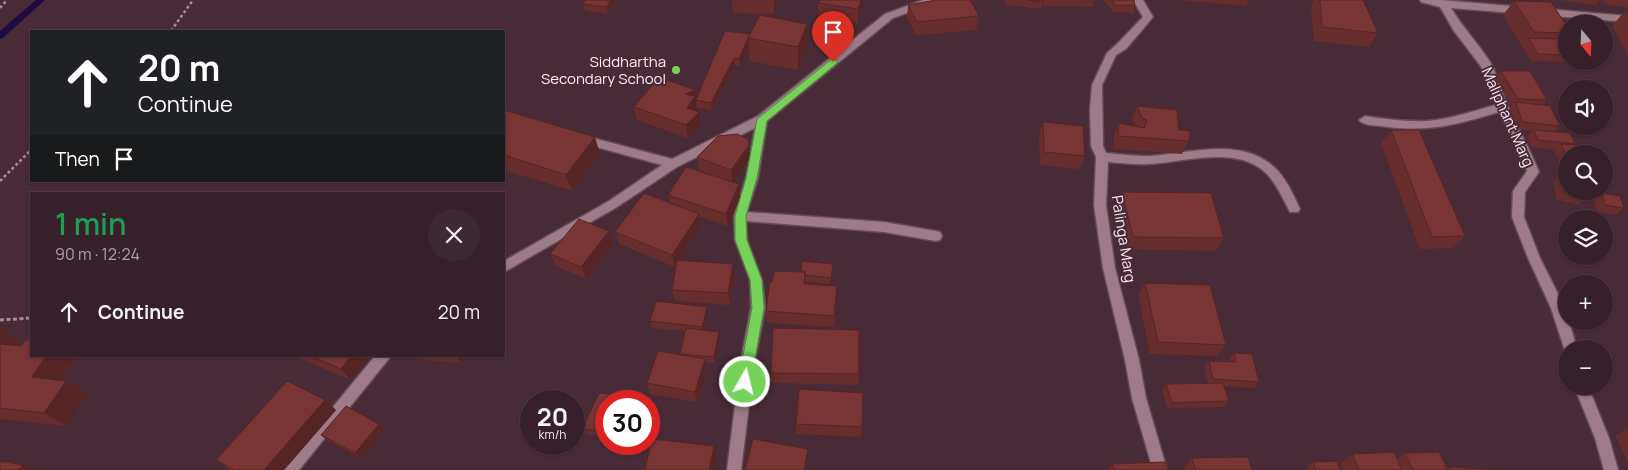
<!DOCTYPE html>
<meta charset="utf-8">
<style>
:root{--surface:#37202a;--page:#3e2832;--text:#f1f3f6;--muted:#aaa3a8;--line:#513e47}
body{margin:0;font-family:Manrope,sans-serif;background:var(--page);color:var(--text);height:100vh;display:flex;flex-direction:column;font-size:19px;white-space:nowrap}
*{box-sizing:border-box;margin:0}
p{font-size:16px;color:var(--muted)}
.icon{flex:none;width:28px;height:28px;fill:none;stroke:currentColor;stroke-width:2;stroke-linecap:round;stroke-linejoin:round}
.map{position:relative;flex:1;overflow:hidden}
.side{position:absolute;left:30px;top:192px;width:475px;height:165px;display:flex;flex-direction:column;background:var(--surface);border-radius:0px;box-shadow:0 1px 4px #0004,0 0 0 1px var(--line)}
.side>*{flex:none}
.guide{position:absolute;left:30px;top:30px;width:475px;height:152px;border-radius:0px;box-shadow:0 1px 4px #0004,0 0 0 1px var(--line);background:#202124;color:#fff;overflow:hidden}
.needle{width:32px;rotate:161deg}
.tools{position:absolute;left:1558px;top:15px;display:grid;gap:10px}
.tools a{display:grid;place-items:center;width:55px;height:55px;border-radius:50%;background:var(--surface);box-shadow:0 1px 4px #0004,0 0 0 1px var(--line);font-size:25px}
.speed{position:absolute;left:520px;top:390px;display:flex;gap:10px;font-size:25px;font-weight:700;text-align:center}
.speed>*{display:grid;place-content:center;width:65px;height:65px;border-radius:50%;background:var(--surface);box-shadow:0 1px 4px #0004,0 0 0 1px var(--line);line-height:1}
.speed small{font-size:12px;font-weight:400}
.speed .limit{border:8px solid #d22;background:#fff;color:#111}
.pin{position:absolute;display:grid;place-items:center;width:42px;height:42px;color:#fff;margin:-51px -21px;border-radius:50% 50% 50% 0;rotate:-45deg;box-shadow:0 0 5px #0007}
.pin .icon{rotate:45deg}
.me{position:absolute;width:55px;margin:-28px;rotate:8deg;stroke-linejoin:round;filter:drop-shadow(0 0 4px #0008)}
.turn{display:flex;align-items:center;gap:18px;height:105px;padding:0 25px;font-size:22px}
.turn .icon{width:65px;height:65px;stroke-width:2.5}
.turn b{display:block;font-size:35px;line-height:42px}
.then{display:flex;align-items:center;height:48px;padding:0 25px;background:#0003;gap:10px;font-size:19px}
.round{display:grid;place-items:center;flex:none;width:52px;height:52px;border-radius:26px;background:var(--page)}
.headline{display:flex;align-items:center;justify-content:space-between;height:85px;padding:0 25px}
h1{font-size:30px;font-weight:600;line-height:38px;color:#1e9e55}
ul{padding:0;list-style:none}
li{display:flex;align-items:center;gap:15px;height:70px;padding:0 25px}
li div{flex:1}
li b{display:block;font-size:19px}
li em{font-style:normal}
.map>svg:first-child{display:block}
.lines{fill:none;stroke-linecap:round;stroke-linejoin:round}
.stream{fill:#200a42;fill-rule:evenodd}
.street-casing{stroke:#644b56;stroke-width:3}
.path-far1{stroke:#a68c97;stroke-width:2.5;stroke-dasharray:3 2.5;stroke-linecap:butt}
.path{stroke:#a68c97;stroke-width:3;stroke-dasharray:4 2.5;stroke-linecap:butt}
.street{fill:#9f7b89;fill-rule:evenodd}
.wall{fill:#682d2d}
.shaded-wall{fill:#552424}
.building{fill:#793434;stroke:#552424}
.route{fill:#76d25a;stroke:#4d883a}
.poi-dot{fill:#76d25a;stroke:#492b38;stroke-width:2}
.labels{text-anchor:middle;dominant-baseline:central;stroke-width:4;stroke-linejoin:round;paint-order:stroke}
.poi-label{font-size:15px;fill:#ffeaf2;stroke:#492b38;text-anchor:end}
.street-label{font-size:15px;fill:#ffeaf2;stroke:#492b38}
</style>
<div class="map">
<svg width="1628" height="470" viewBox="0 0 1628 470">
<rect width="100%" height="100%" fill="#492b38"/>
<g class="lines">
<path class="stream" d="M36,0H45L3,38L0,39V31Z"/>
<defs>
<path id="street" d="M923,0H938L937,2L893,18L767,121L758,178L747,212L884,222L936,231L940,232L942,236L940,240L936,241L884,232L746,221L747,240L762,280L765,308L754,365L741,470H727L740,365L751,308L750,280L735,240L734,216L746,178L755,128L677,167L617,207L504,272V261L609,201L662,165L578,142L576,139L578,136L582,135L672,159L758,116L885,14Z
M1133,0H1143L1153,17L1126,49L1116,55L1102,85L1103,146L1106,153C1120,154 1134,156 1148,156C1188,154 1240,136 1274,167C1286,178 1293,194 1300,209L1298,212H1290C1283,199 1277,184 1266,173C1236,145 1186,162 1150,164C1136,165 1122,163 1108,162L1106,205L1115,268L1139,360L1146,398L1167,470H1153L1132,398L1125,360L1103,268L1094,205L1096,157L1091,146L1090,110L1092,85L1107,53L1118,43L1143,17Z
M1420,0H1441L1628,16V22L1451,8C1463,28 1478,43 1490,62C1499,77 1501,93 1509,109C1519,130 1530,150 1539,172L1525,192L1524,217L1540,258L1565,308L1566,321H1569L1577,349H1566V354L1551,308L1528,258L1512,217L1513,191L1527,171L1516,144L1499,112C1455,125 1427,133 1381,126C1374,125 1364,126 1359,120L1365,116C1385,119 1407,122 1427,121C1451,119 1473,111 1496,105L1489,81L1480,65L1454,31L1440,7L1421,2Z
M375,356H391L299,470H283L285,465Z
M1574,386H1588L1609,438L1618,470H1604L1595,438Z"/>
</defs>
<use href="#street" class="street-casing"/>
<path class="path-far1" d="M0,8L7,0
M171,31L193,0
M0,181L31,150"/>
<path class="path" d="M0,320L31,318"/>
<use href="#street" class="street"/>
</g>
<path class="wall" d="M616,0L608,14L585,11L583,4Z
M732,0H780L774,14L733,13Z
M1004,0H1095L1093,7L1043,6L1042,4L1041,9L1006,5Z
M1103,0H1134L1135,8L1133,15L1128,12L1114,13Z
M1179,0H1249L1246,6Z
M1314,0H1363L1378,33L1369,47L1314,41L1311,6Z
M1560,0H1600L1596,5Z
M1602,0H1628V7L1608,5Z
M1514,1L1566,25V61H1571L1570,62L1531,61L1503,15Z
M864,2L858,23L818,17V3Z
M908,5L979,16L976,30L916,35L907,18Z
M1624,12H1628V54L1612,26Z
M725,31L808,47L798,70L750,61L749,46L740,66L735,65L712,110L697,108V111L701,125L688,138L637,120L634,107L696,90L697,97Z
M1501,71L1547,100L1542,105L1560,126L1554,132L1575,144L1566,154V168H1563L1554,151L1556,150L1531,147L1527,137L1533,131L1517,129L1509,110L1512,106L1495,78Z
M1137,106L1179,130L1189,141L1182,154L1113,149L1114,136L1119,123L1135,126L1132,119Z
M504,110L600,154L572,191L504,170Z
M1043,122L1085,156L1080,169L1040,165L1039,135Z
M1391,130L1465,236L1453,248L1420,249L1381,143Z
M697,157L750,158L733,183L739,184L740,197L728,226L700,217L701,227L679,261L733,264L735,276L730,305L675,301L672,290L677,264L675,267L619,244L615,232L670,203L668,195L719,178L699,170Z
M1562,175L1587,198L1579,205L1556,199L1554,181Z
M1122,192L1224,238L1216,251L1127,249L1117,205Z
M1601,193L1624,208L1615,215L1597,211L1593,199Z
M613,244L586,279L556,266L550,254Z
M833,264L830,284L805,281V284L837,286L834,327L767,323L766,311L772,282L801,272Z
M1145,283L1226,345L1217,356L1150,354L1138,294Z
M708,313L704,330L720,338L715,363L705,362L707,370L697,402L650,394L647,383L680,354L685,331L652,328L650,321Z
M0,327L20,340L16,346L31,356H75L76,357L61,380L66,381L88,394L67,426L0,419Z
M1234,353L1259,382L1254,388L1224,386L1229,401L1224,407L1167,408L1162,390L1166,384L1208,383L1204,367L1209,361L1230,362V359Z
M294,356H369L351,380Z
M416,356H464L461,363L418,360Z
M771,373L859,374L858,385L771,383Z
M325,400L336,410L284,470H230L216,460Z
M606,401V436L585,434L582,429Z
M379,424L384,430L361,458L327,440L321,435Z
M796,424L862,427L861,437L796,434Z
M1628,429V462L1615,436Z
M1405,453L1447,469L1450,467L1488,470H1343L1340,464L1352,454L1397,459Z
M1192,458L1252,470H1184V468Z
M1313,462L1340,470H1308L1307,467Z
M1112,464L1168,470H1108Z"/>
<path class="shaded-wall" d="M610,0H616L608,14L607,7Z
M774,0H780L774,14Z
M861,0H864V2L858,23V9Z
M807,24L808,47L798,70V47Z
M750,34L748,38L749,46L740,66L739,59Z
M734,58L735,65L712,110L711,103Z
M696,90L698,101L696,100L697,110L690,120L699,112L701,125L688,138L686,125L685,94Z
M595,137L600,154L572,191L566,175Z
M749,145L750,158L733,183L731,170Z
M739,184L740,197L728,226L726,214Z
M699,214L701,227L675,267L672,255Z
M609,231L613,244L586,279L581,267Z
M733,264L735,276L730,305L728,293Z
M707,307L708,313L703,333L702,327Z
M0,327L20,340L7,357L0,353Z
M719,332L720,338L715,363L714,357Z
M46,356H75L76,357L54,391L32,377Z
M351,356H369L351,380L341,369Z
M457,356H464L461,363L457,357Z
M705,359L707,370L697,402L695,392Z
M66,381L88,394L67,426L44,413Z
M325,400L336,410L284,470H264Z
M379,424L384,430L361,458L355,453Z
M714,446L716,456L713,470H709Z
M808,449V458L806,470H804Z
M23,465L33,470H19Z"/>
<path class="building" d="M585,0H610L607,7L583,4Z
M820,0H861L858,9L818,3Z
M936,0H970L979,16L917,22L908,5Z
M1028,0H1043V2Z
M1112,0H1134L1135,8L1131,5L1116,6Z
M1320,0H1363L1378,33L1322,27Z
M1514,1L1551,2L1566,25V33L1534,32Z
M1624,12H1628V18Z
M760,15L807,24L798,47L748,38Z
M725,31L750,34L739,59L734,58L711,103L696,100Z
M1528,38L1566,39V55L1538,54Z
M1501,71H1530L1547,100L1518,99Z
M659,77L696,90L685,94L695,96L687,108L699,112L686,125L634,107Z
M1515,102L1550,106L1560,126L1523,122Z
M1137,106L1177,110L1179,130L1190,131L1189,141L1118,136L1119,123L1144,128L1147,120L1142,118Z
M504,110L595,137L566,175L504,155Z
M1043,122L1083,126L1085,156L1044,152Z
M1391,130H1419L1465,236L1432,237Z
M1534,130L1570,133L1575,144L1538,140Z
M737,134L748,139L749,145L731,170L697,157L718,136Z
M1561,144L1581,145L1586,154H1566Z
M686,167L739,184L726,214L668,195Z
M1562,175L1566,176V191H1586L1587,198L1564,192Z
M1122,192L1211,193L1224,238L1133,237Z
M644,193L699,214L672,255L615,232Z
M1601,193L1620,196L1624,208L1605,205Z
M579,219L609,231L581,267L550,254Z
M677,260L733,264L728,293L672,290Z
M802,261L833,264L831,278L805,275V272H801Z
M774,271L805,272L804,284L837,286L834,316L766,311L770,282H772Z
M1145,283L1210,285L1226,345L1158,342Z
M656,301L707,307L702,327L650,321Z
M686,328L719,332L714,357L680,354Z
M773,328L859,330V374L771,373Z
M26,340H31V356H46L32,377L66,381L44,413L0,408V344L21,346Z
M658,351L705,359L695,392L647,383Z
M1234,353L1252,354L1259,382L1213,379L1209,361L1236,362Z
M310,356H351L341,369Z
M287,381L325,400L264,470H234L216,460Z
M1223,383L1229,401L1172,403L1166,384Z
M799,389L863,393L862,427L796,424Z
M599,393L635,397L633,401H606V431L582,429Z
M346,406L379,424L355,453L321,435Z
M652,439L714,446L709,470H645Z
M753,439L808,449L804,470H745Z
M1394,452L1402,470H1359L1352,454Z
M1439,452L1448,470H1413L1405,453Z
M1248,457L1252,470H1196L1192,458Z
M0,461L23,465L19,470H0Z
M1337,461L1340,470H1316L1313,462Z
M1165,462L1168,470H1114L1112,464Z
M1450,467L1488,469V470H1451Z"/>
<path class="route" d="M833,58L838,62L836,64L767,121L757,178L746,216L747,240L762,280L764,308L751,382L749,386L745,388L740,386L738,382L752,308L750,280L735,240V216L746,178L757,119Z"/>
<circle class="poi-dot" cx="676" cy="70" r="5"/>
<g class="labels">
<g class="poi-label">
<text x="666" y="61">Siddhartha<tspan x="666" dy="17">Secondary School</tspan></text>
</g>
<g class="street-label">
<text transform="translate(1508 117) rotate(66)">Maliphant Marg</text>
<text transform="translate(1124 239) rotate(81)">Palinga Marg</text>
</g>
</g>
</svg>
<div class="tools">
<a><svg class="needle" viewBox="-14 -14 28 28"><path d="M0-13l5 13h-10z" fill="#e53935"/><path d="M0 13l5-13h-10z" fill="#aaa3a8"/></svg></a>
<a><svg class="icon" aria-label="sound" viewBox="0 0 24 24"><path d="M4 9h4l5-4v14l-5-4H4zM17 9q2 3 0 6"/></svg></a>
<a><svg class="icon" aria-label="search" viewBox="0 0 24 24"><circle cx="10" cy="10" r="6"/><path d="M15 15l6 6"/></svg></a>
<a><svg class="icon" aria-label="layers" viewBox="0 0 24 24"><path d="M12 4l9 5-9 5-9-5zM3 14l9 5 9-5"/></svg></a>
<a>+</a>
<a>−</a>
</div>
<div class="speed"><div>20<small>km/h</small></div><div class="limit">30</div></div>
<div class="pin" style="left:833px;top:62px;background:#d93025"><svg class="icon" aria-label="arrive" viewBox="0 0 24 24"><path d="M6 21V4h12l-3 4 3 4H6"/></svg></div>
<svg class="me" style="left:745px;top:382px" viewBox="-20 -20 40 40"><circle r="17" fill="#76d25a" stroke="#fff" stroke-width="3"/><path d="M0-11L8 9 0 5-8 9z" fill="#fff"/></svg>
<div class="guide">
<div class="turn"><svg class="icon" aria-label="ahead" viewBox="0 0 24 24"><path d="M12 20V5M6 11l6-6 6 6"/></svg><div><b>20 m</b>Continue</div></div>
<div class="then">Then<svg class="icon" aria-label="arrive" viewBox="0 0 24 24"><path d="M6 21V4h12l-3 4 3 4H6"/></svg></div>
</div>
<section class="side">
<div class="headline"><div><h1>1 min</h1><p>90 m · 12:24</p></div><a class="round"><svg class="icon" aria-label="close" viewBox="0 0 24 24"><path d="M6 6l12 12M18 6L6 18"/></svg></a></div>
<ul>
<li><svg class="icon" aria-label="ahead" viewBox="0 0 24 24"><path d="M12 20V5M6 11l6-6 6 6"/></svg><div><b>Continue</b></div><em>20 m</em></li>
</ul>
</section>
</div>
